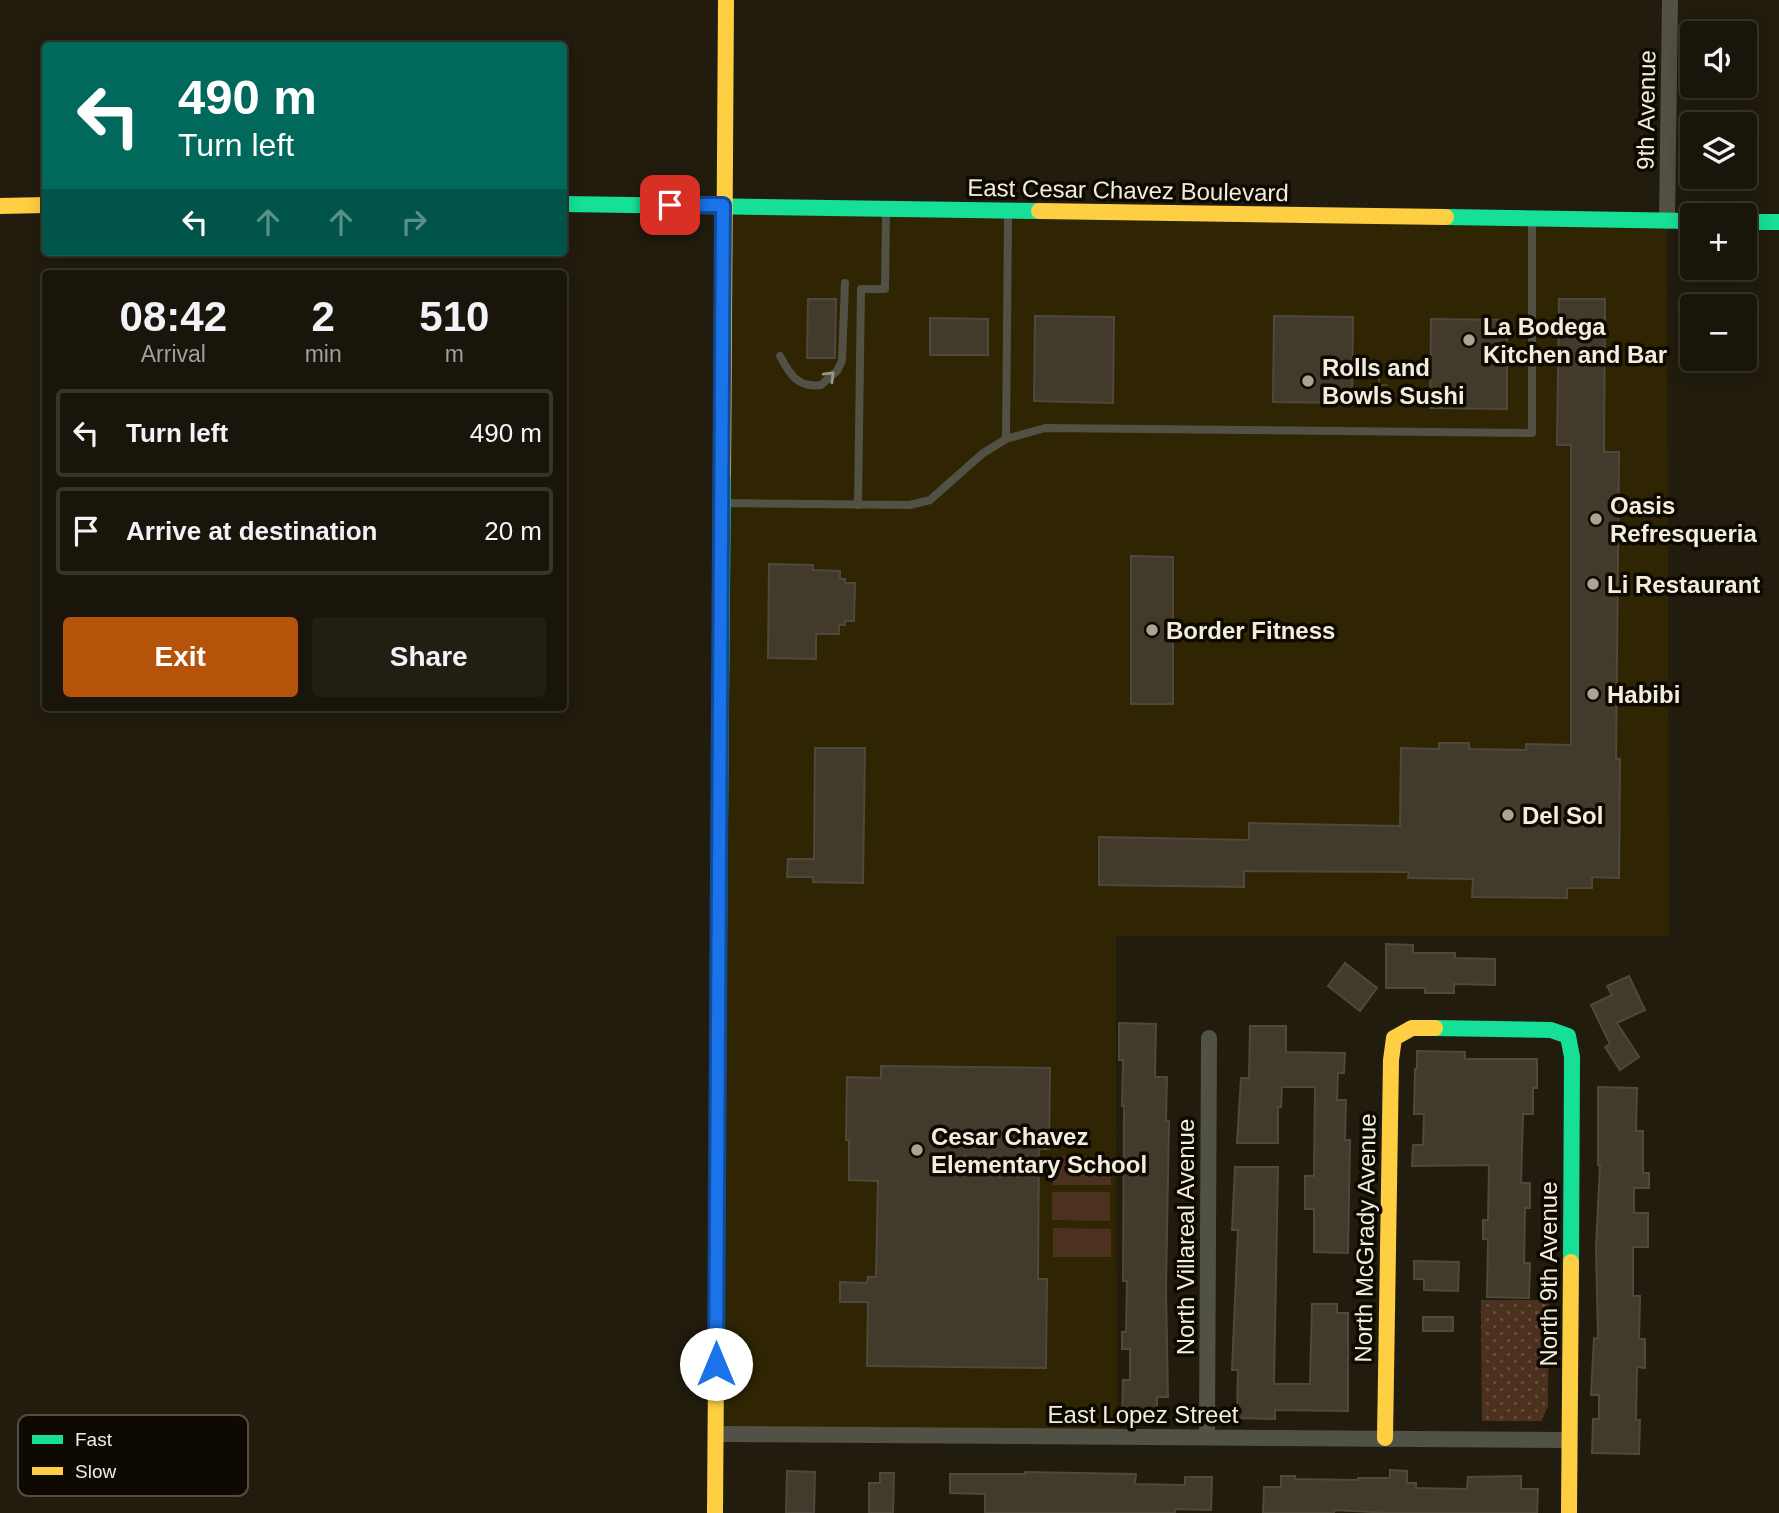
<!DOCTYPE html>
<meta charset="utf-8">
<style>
:root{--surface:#19150a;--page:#221e13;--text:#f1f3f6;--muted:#9f9f9c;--line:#37342b;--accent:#b45309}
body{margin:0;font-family:Helvetica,sans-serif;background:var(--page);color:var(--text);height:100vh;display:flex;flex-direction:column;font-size:26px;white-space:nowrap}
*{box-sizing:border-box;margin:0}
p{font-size:23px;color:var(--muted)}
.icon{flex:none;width:38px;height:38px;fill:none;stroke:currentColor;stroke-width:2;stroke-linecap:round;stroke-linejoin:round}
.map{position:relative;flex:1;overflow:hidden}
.drawer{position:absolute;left:42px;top:270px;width:525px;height:441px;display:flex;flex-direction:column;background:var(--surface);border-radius:7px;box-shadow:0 4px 18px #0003,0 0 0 2px var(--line)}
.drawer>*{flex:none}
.hud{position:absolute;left:42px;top:42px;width:525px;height:214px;border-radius:7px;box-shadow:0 4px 18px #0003,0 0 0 2px var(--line);background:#00695c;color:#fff;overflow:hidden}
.controls{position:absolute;left:1680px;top:21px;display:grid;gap:14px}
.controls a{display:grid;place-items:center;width:77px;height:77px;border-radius:7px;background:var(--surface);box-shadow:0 4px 18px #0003,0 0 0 2px var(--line);font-size:35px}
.pin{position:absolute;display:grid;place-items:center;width:60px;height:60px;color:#fff;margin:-30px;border-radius:14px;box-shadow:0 4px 10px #0006}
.me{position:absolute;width:77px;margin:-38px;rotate:0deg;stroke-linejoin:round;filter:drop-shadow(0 0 5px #0008)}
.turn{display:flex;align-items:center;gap:24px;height:147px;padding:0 21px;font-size:32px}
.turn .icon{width:91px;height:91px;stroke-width:2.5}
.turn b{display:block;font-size:49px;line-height:60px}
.lanes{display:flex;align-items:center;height:66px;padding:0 21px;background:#0003;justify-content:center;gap:35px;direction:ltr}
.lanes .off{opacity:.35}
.eta{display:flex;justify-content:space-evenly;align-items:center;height:119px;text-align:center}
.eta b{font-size:42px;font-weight:700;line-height:49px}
.button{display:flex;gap:14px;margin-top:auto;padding:14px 21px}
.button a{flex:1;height:80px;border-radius:7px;background:var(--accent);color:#fff;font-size:28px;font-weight:700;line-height:80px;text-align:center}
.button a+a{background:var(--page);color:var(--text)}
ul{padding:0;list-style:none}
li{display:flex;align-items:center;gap:21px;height:88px;margin:0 14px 10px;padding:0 7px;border:4px solid var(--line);border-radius:7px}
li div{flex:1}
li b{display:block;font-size:26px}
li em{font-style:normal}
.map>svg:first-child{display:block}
.built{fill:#2f2503}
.industrial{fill:url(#industrial-grid)}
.green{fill:url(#green-dots)}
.pitch{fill:#4c321e}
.building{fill:#423a2a;stroke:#4e483d;stroke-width:2}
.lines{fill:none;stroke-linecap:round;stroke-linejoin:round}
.lane{stroke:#515146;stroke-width:8}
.street{stroke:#515146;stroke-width:16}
.fast{stroke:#16e098;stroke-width:16}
.slow{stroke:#ffcf43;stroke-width:16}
.oneway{stroke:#99978a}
.route-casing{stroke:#114b97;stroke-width:18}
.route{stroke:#1a73e8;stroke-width:12}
.poi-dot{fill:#a9a494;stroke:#0e0a02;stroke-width:2.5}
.labels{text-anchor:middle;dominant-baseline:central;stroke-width:7;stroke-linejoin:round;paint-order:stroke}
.street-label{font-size:24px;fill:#f2eddd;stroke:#0e0a02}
.poi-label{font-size:24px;font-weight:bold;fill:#f2eddd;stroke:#0e0a02;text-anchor:start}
.key{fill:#0e0a02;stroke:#524e44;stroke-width:2}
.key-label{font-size:19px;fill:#f2eddd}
</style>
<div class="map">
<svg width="1779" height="1513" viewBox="0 0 1779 1513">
<defs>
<pattern id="industrial-grid" width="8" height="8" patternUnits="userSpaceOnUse" patternTransform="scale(1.75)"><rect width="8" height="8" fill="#2f2503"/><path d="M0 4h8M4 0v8" fill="none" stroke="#4e4527"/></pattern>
<pattern id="green-dots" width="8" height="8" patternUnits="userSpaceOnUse" patternTransform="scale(1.75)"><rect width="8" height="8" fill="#4c321e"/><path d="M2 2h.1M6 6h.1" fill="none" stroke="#66503e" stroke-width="1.8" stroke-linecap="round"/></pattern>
</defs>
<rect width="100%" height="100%" fill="#211c0d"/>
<path class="built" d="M722,205L1667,221L1669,936H1116L1117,1437L716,1434Z"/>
<path class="industrial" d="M1370,378H1388L1387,408H1370Z"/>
<path class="green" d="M1481,1300H1549L1548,1407L1541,1421H1482Z"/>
<path class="pitch" d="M1053,1156L1111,1157V1185H1053Z
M1052,1192H1110V1221L1052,1220Z
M1053,1228L1111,1229V1257H1053Z"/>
<path class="building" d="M808,299H836L835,358H807Z
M1559,299H1605L1604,452H1619L1616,759H1620L1619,878L1592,877V888H1567V898L1472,897L1473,879L1408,878L1409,872L1244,871V887L1099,885V837L1249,840V823L1400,826L1401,748L1439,749V743H1469V749L1526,750V744L1571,745V445H1557Z
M1035,316L1114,317L1113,403L1034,401Z
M1274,316L1353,317L1352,403L1273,402Z
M930,318L988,319V355H930Z
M1431,319L1507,320V409L1430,408Z
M1131,556L1173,557V704H1131Z
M769,564L813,565V570L840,571V579H845V583H855L854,621H845V625H839V634H816V659L768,658Z
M815,748H865L863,883L813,882V877H787L788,859H814Z
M1386,944L1413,945V953H1455V958L1495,959V985L1454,984V993H1425V988H1386Z
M1345,963L1377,988L1360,1011L1328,986Z
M1629,976L1645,1010L1617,1023L1639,1057L1620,1070L1605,1047L1610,1044L1591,1005L1612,995L1607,986Z
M1119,1023L1156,1024L1155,1077H1167L1166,1121H1169L1166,1289L1168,1397H1157V1418L1122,1417L1123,1380H1130V1349H1122V1332H1126L1127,1281H1123L1124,1106H1122L1123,1060H1119Z
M1250,1026H1286V1052L1345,1053L1344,1073H1338L1337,1100H1346L1345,1140H1350L1348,1253L1314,1252V1209H1305V1176H1314L1315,1087H1282L1281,1107H1278V1143H1237L1241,1078H1249Z
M1417,1051L1465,1052V1059H1537V1088H1533V1114H1523L1521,1183H1530V1208H1525L1524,1263H1530L1529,1298L1487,1297L1488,1239H1483V1220H1488L1489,1165L1412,1166L1413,1145H1423L1424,1114H1414L1415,1069H1417Z
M881,1066L1050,1068L1049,1149H1039L1038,1279H1047L1046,1368L867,1366L868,1302H840V1282L867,1283L868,1277H876L878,1181L849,1180V1140H846L847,1077L881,1078Z
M1598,1087L1637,1088L1636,1131H1643V1173H1649V1188H1634V1213H1648V1247H1633V1296H1640L1639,1339H1645V1368L1637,1367L1636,1420H1640L1639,1454L1592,1453L1593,1419H1599V1395H1591L1594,1338L1598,1339L1596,1247L1600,1165H1598Z
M1235,1167H1278L1274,1382L1275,1384H1310L1312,1304H1337V1313H1348V1411L1275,1410V1419L1237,1418L1238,1370H1232L1238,1230H1232Z
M1414,1261L1459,1262L1458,1291L1424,1290V1279H1414Z
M1423,1317H1453V1331H1423Z
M1390,1470L1407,1471V1483H1416V1488L1467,1489L1468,1477L1521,1476V1489H1538L1537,1513H1390L1334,1510V1513H1263L1264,1487H1281V1476H1295V1479L1358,1480V1478H1390Z
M787,1471L815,1472L814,1513H786Z
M1025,1472L1136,1474L1135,1484L1185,1485V1477H1212L1211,1510L1175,1509V1513H985V1494L950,1493V1474H1025Z
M880,1473H894L893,1513H869V1483H880Z"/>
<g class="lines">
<path class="lane" d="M780,356C790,375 798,388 821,385L837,371L842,361L845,283
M1006,439L1008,217
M725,503L910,505L930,500L982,454L1006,439L1045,428L1532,433V224
M858,505L861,289H885L886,213"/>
<path class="street" d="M1667,221L1670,0
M716,1434L1569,1440
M1207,1437L1209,1038"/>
<path class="fast" d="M564,204L1039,211
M1446,217L1692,221
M1745,222H1779
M719,939L723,475
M1435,1028L1551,1030L1568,1036L1572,1057L1571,1262"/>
<path class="slow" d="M0,206L46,205
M1039,211L1446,217
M723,475L726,0
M1385,1438L1391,1060L1394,1038L1412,1028H1435
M715,1513L719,939
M1569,1513L1571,1262"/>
</g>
<defs><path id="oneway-chevron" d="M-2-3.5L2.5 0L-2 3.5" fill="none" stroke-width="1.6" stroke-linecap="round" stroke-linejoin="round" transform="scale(1.75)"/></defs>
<use class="oneway" href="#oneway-chevron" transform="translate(830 376) rotate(-45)"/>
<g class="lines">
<defs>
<path id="route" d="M670,205H723L716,1364"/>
</defs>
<use href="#route" class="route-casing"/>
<use href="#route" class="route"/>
</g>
<g class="poi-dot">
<circle cx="1469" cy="340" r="7"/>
<circle cx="1308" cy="381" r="7"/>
<circle cx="1596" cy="519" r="7"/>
<circle cx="1593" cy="584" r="7"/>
<circle cx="1152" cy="630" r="7"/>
<circle cx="1593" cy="694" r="7"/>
<circle cx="1508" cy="815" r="7"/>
<circle cx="917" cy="1150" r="7"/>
</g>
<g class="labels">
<g class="street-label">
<text transform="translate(1646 110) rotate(-89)">9th Avenue</text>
<text transform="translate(1128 190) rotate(1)">East Cesar Chavez Boulevard</text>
<text transform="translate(1185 1237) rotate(-90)">North Villareal Avenue</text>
<text transform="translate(1365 1238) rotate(-89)">North McGrady Avenue</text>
<text transform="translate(1548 1274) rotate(-90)">North 9th Avenue</text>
<text x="1143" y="1414">East Lopez Street</text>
</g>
<g class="poi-label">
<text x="1483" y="326">La Bodega<tspan x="1483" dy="28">Kitchen and Bar</tspan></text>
<text x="1322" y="367">Rolls and<tspan x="1322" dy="28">Bowls Sushi</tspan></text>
<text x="1610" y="505">Oasis<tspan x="1610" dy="28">Refresqueria</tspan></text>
<text x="1607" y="584">Li Restaurant</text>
<text x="1166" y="630">Border Fitness</text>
<text x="1607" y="694">Habibi</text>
<text x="1522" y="815">Del Sol</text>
<text x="931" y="1136">Cesar Chavez<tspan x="931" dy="28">Elementary School</tspan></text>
</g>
</g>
<rect x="18" y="1415" width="230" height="81" rx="10" class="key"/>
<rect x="32" y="1435" width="31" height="9" fill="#16e098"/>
<rect x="32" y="1467" width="31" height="8" fill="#ffcf43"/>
<g class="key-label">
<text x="75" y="1446">Fast</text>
<text x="75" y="1478">Slow</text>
</g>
</svg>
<div class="controls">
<a><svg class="icon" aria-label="sound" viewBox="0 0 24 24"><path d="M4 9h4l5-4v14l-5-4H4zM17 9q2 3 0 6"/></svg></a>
<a><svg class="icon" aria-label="layers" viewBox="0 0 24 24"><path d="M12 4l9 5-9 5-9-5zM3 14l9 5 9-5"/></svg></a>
<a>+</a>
<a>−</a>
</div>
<div class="pin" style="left:670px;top:205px;background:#d93025"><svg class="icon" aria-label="arrive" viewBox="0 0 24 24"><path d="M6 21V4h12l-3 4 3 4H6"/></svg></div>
<svg class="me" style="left:716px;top:1364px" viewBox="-20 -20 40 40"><circle r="19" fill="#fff"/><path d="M0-13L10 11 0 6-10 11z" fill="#1a73e8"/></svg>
<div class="hud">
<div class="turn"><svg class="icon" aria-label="left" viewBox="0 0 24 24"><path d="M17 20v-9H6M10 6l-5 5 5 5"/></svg><div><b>490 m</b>Turn left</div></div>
<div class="lanes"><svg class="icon" aria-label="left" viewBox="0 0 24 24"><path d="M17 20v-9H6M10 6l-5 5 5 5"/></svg><svg class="icon off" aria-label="ahead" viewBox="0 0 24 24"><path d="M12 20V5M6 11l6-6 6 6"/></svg><svg class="icon off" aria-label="ahead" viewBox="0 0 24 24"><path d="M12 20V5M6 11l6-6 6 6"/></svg><svg class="icon off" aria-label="right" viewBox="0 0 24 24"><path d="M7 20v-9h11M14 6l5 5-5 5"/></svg></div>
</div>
<section class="drawer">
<div class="eta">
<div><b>08:42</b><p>Arrival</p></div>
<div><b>2</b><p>min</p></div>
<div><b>510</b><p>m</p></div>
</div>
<ul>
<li><svg class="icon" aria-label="left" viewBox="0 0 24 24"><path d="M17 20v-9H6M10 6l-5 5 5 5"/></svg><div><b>Turn left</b></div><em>490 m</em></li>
<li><svg class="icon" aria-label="arrive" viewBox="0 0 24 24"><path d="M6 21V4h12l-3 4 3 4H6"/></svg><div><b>Arrive at destination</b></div><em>20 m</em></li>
</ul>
<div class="button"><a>Exit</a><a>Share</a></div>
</section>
</div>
